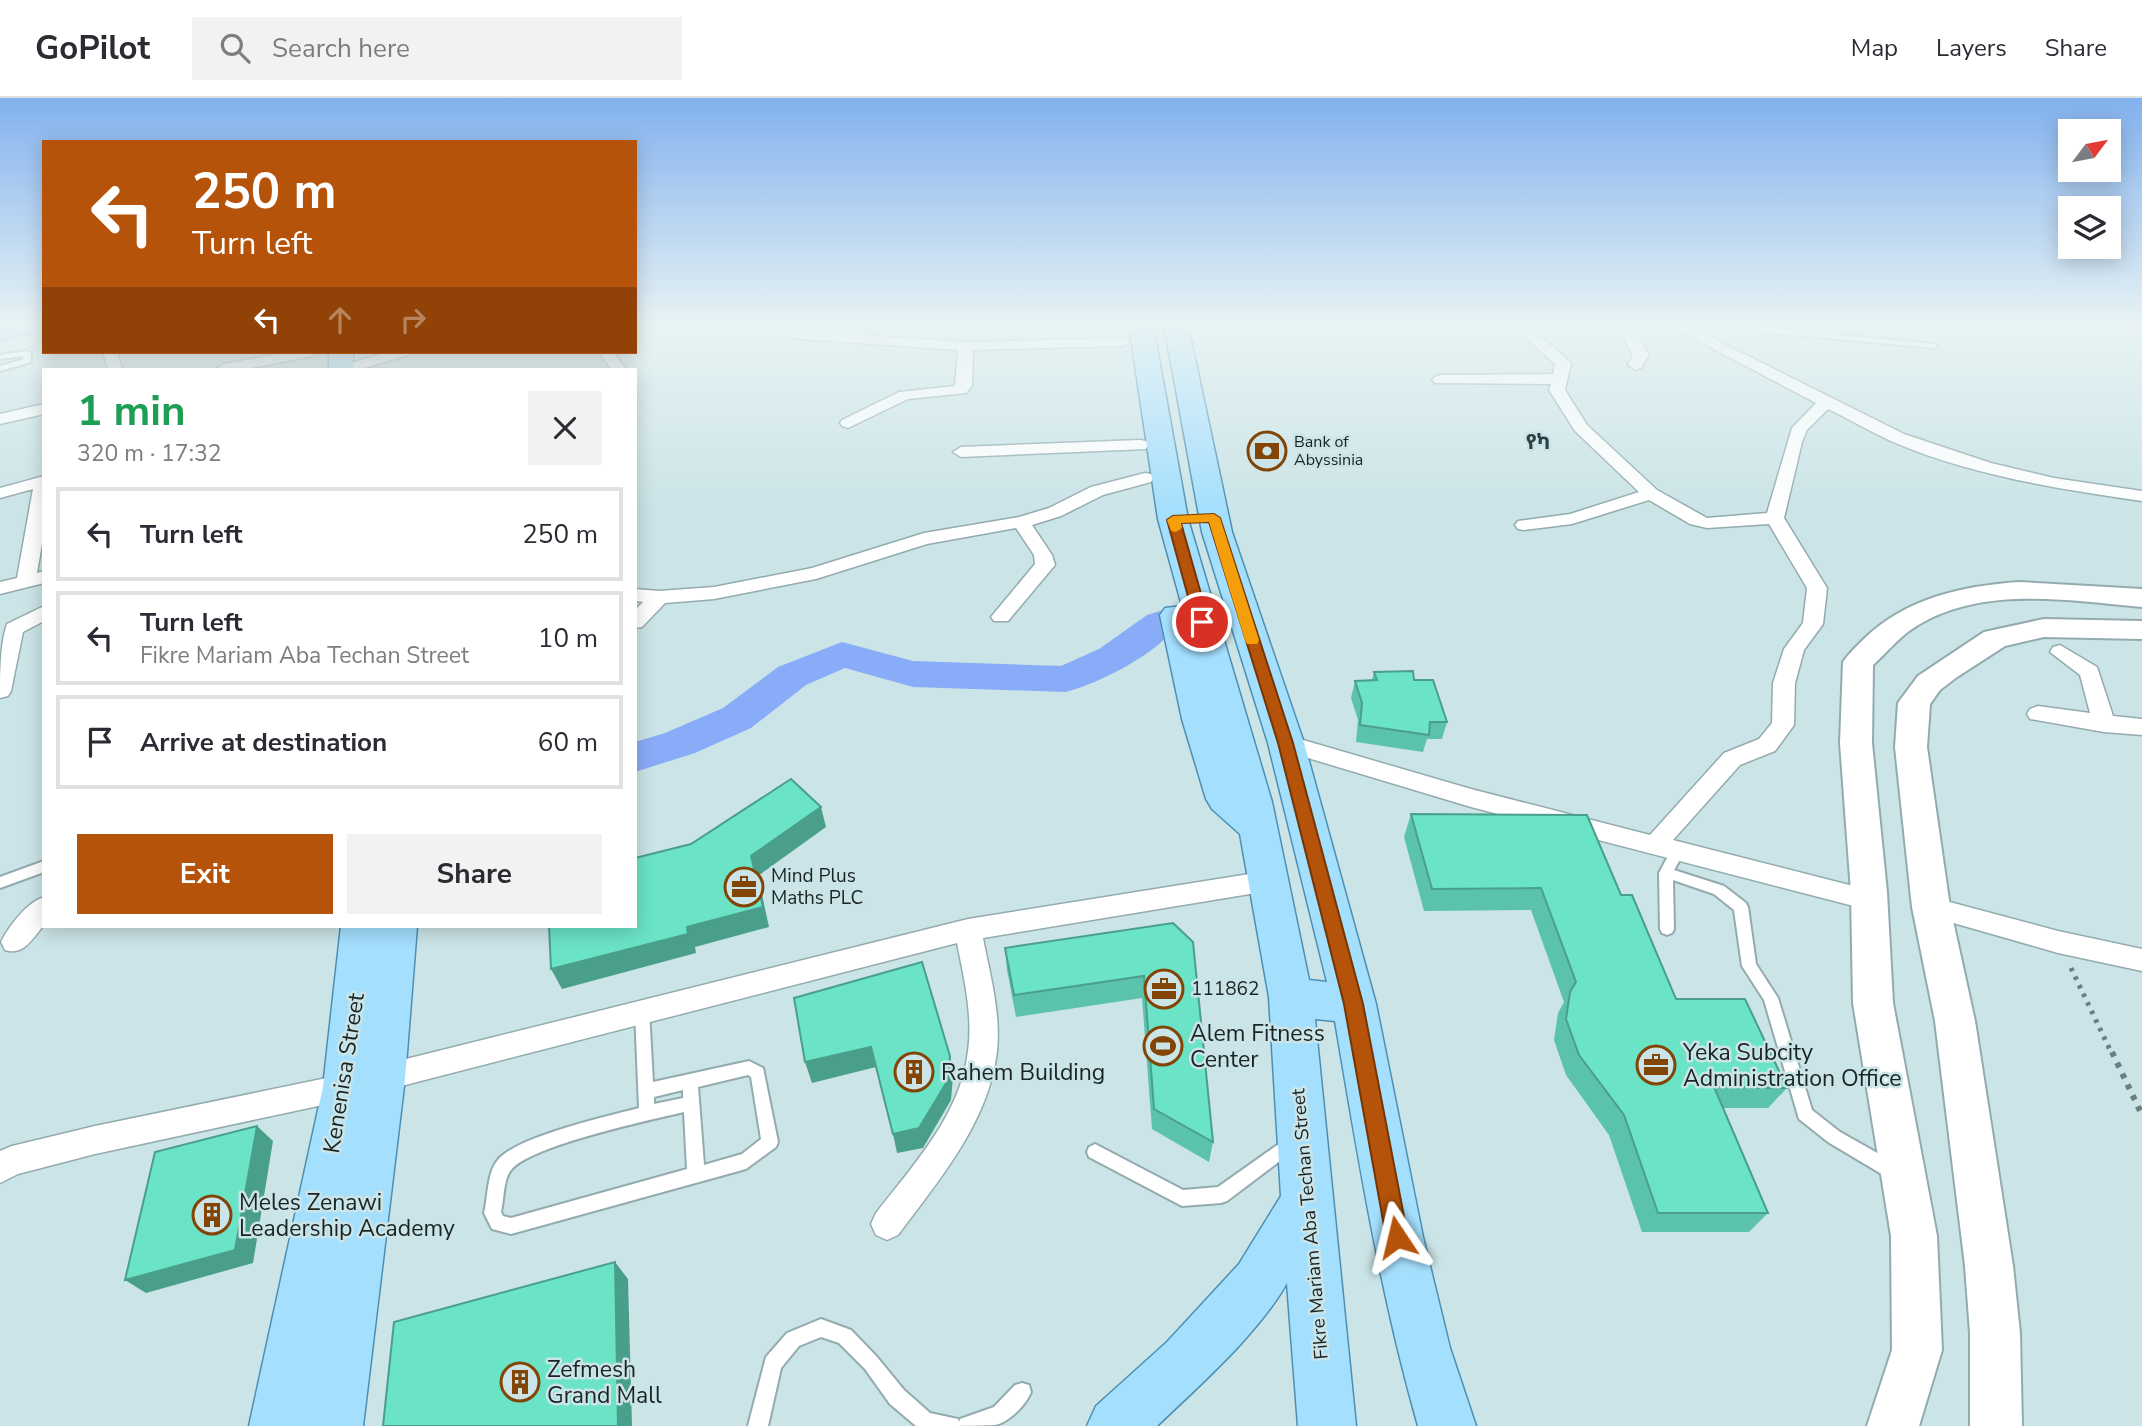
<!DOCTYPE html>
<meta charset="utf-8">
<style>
:root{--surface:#fff;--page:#f2f2f3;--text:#2b2b33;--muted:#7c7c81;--line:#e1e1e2;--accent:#b45309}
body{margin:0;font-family:"Nunito Sans","Noto Sans Ethiopic",sans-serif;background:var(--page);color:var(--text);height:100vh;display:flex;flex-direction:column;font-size:26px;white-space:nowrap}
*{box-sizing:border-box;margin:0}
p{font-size:23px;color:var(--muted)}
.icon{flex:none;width:38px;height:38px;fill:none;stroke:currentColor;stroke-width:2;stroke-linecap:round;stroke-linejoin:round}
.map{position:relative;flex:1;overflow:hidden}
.panel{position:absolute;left:42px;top:270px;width:595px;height:560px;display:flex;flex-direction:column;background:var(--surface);border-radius:0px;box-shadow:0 4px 18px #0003}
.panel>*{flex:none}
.banner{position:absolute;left:42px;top:42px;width:595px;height:214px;border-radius:0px;box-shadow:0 4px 18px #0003;background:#b45309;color:#fff;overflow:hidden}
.needle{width:46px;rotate:58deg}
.buttons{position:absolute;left:2058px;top:21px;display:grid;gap:14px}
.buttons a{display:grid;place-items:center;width:63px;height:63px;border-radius:0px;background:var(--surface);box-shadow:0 4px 18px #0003;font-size:35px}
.pin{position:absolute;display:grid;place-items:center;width:60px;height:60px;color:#fff;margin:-30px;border:4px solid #fff;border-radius:50%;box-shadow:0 2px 7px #0007}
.me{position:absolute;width:77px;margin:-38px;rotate:350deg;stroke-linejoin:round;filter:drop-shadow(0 0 5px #0008)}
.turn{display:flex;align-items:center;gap:24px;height:147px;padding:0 35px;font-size:32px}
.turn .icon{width:91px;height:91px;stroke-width:2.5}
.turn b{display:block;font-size:49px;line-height:60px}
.lanes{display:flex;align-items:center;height:66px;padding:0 35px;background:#0003;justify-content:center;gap:35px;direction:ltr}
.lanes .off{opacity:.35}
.round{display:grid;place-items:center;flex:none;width:74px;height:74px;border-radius:0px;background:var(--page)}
.head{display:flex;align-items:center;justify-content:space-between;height:119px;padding:0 35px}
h1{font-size:42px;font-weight:700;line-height:52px;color:#1e9e55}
.cta{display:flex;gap:14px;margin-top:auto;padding:14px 35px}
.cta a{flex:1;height:80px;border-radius:0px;background:var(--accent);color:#fff;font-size:28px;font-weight:700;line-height:80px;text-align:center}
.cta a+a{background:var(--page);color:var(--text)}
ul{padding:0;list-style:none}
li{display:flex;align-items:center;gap:21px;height:94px;margin:0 14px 10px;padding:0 21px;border:4px solid var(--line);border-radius:0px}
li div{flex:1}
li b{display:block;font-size:26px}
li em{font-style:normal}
header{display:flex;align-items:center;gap:42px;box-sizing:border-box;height:98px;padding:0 35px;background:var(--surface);border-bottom:2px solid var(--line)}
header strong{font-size:33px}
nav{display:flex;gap:38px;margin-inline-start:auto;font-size:24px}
.search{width:490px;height:63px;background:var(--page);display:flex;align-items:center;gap:18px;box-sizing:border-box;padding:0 24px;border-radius:0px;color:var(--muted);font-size:26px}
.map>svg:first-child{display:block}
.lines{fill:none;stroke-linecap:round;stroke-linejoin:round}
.river{fill:#89acf8;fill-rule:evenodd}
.service-casing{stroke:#93abae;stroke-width:4}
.minor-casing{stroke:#93abae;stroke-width:3}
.secondary-casing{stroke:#93abae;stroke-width:4}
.primary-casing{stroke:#4d8fb2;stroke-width:3}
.path-far1{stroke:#6d7e80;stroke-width:5;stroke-dasharray:3.5 6;stroke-linecap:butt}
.path{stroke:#6d7e80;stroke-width:6;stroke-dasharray:5 7;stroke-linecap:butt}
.service{fill:#fff;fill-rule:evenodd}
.minor{fill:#fff;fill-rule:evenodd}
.secondary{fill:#fff;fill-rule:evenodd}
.primary{fill:#a4dffe;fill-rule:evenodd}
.wall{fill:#5bc3ab}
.shaded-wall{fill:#4a9f8b}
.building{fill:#6ae3c7;stroke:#4a9f8b;stroke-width:2}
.route{fill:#b45309;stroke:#753606;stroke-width:2}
.slow{fill:#f59e0b}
.labels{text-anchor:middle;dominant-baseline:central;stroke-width:5;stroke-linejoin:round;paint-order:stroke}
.far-poi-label{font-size:16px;fill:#1a2425;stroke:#cbe4e7;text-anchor:start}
.poi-label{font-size:19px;fill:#1a2425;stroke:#cbe4e7;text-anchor:start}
.street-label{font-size:19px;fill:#1a2425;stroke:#cbe4e7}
.far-district-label{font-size:21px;font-weight:bold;fill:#2c4144;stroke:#cbe4e7}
.near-poi-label{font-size:23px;fill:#1a2425;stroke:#cbe4e7;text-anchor:start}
.near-street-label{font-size:23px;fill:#1a2425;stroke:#cbe4e7}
</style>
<header>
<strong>GoPilot</strong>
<div class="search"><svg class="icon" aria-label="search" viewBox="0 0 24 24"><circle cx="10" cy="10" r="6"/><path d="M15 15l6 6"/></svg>Search here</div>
<nav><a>Map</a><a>Layers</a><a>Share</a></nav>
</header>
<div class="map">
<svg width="2142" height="1328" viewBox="0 0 2142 1328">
<rect width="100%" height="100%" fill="#cbe4e7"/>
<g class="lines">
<path class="river" d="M1160,513L1173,517L1179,525C1159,555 1100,585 1066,594L913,589L845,570L806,587L751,630L695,655L635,674V644L665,635L723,610L778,569L842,544L913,563L1061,568L1099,551L1147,517Z"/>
<defs>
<path id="service" d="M1706,227H1736L1934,246L1938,248L1934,250L1710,229Z
M27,253L31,255V264L0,273V268L24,261L23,258L0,261V257Z
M1678,748L1683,749L1685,753L1674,772L1724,788L1746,805L1748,809L1756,866L1778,900L1812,1012L1840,1034L1897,1066L1899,1072L1897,1078L1891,1080L1885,1078L1828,1044L1799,1021L1764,902L1742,868L1734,812L1714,796L1673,782L1674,831L1672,835L1667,837L1662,835L1660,831L1659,775L1673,749Z
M44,763V774L0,790V779Z
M642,907L647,908L649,913L653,984L749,963L763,970L778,1044L776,1049L746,1071L511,1136L492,1131L484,1115C488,1099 487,1076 497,1063C514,1039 609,1018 639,1010L635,913L637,908ZM748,977L751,979L761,1041L742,1056L704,1067L698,989ZM683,992V1000L654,1006V999ZM684,1014L687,1071L511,1120L503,1118L501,1114C504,1102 503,1082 511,1072C529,1048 650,1022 684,1014Z
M1290,1038L1296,1041L1298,1046L1296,1051L1227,1103L1221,1105L1182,1108L1089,1059L1087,1054L1089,1049L1095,1046L1183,1092L1218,1089Z
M821,1221L851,1232L877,1259L904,1292L930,1315L958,1321L959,1324L960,1321L994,1309L1015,1287L1022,1285L1029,1287L1031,1294C1026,1307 1009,1324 995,1327C977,1328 936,1328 916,1328L890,1306L865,1271L839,1245L821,1239L799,1248L781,1270L768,1328H748L766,1259L787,1235Z"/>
<path id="minor" d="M770,227H788L801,233L966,244L1123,240L1130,244L1123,248L973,252L972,288L966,295L908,301L848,330L842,328L840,325L842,322L899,294L955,288L958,252L801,241L786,238Z
M1511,227H1527L1568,262L1571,265L1565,292L1587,327L1657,392L1707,420L1767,415L1792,330L1816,305L1668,227H1686L1904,336L1991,365L2054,380L2142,393V403C2059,391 1968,377 1891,343C1869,333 1849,321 1828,311L1807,332L1802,344L1784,420L1827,490L1823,526L1804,552L1795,585L1794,627L1775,653L1740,667L1673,742L1869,792L1878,795L1882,802L1878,809L1869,812L1471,709L1278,651L1275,645L1278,639L1286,637L1471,691L1650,737L1724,655L1759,641L1772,625L1773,585L1784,551L1803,525L1807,490L1769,426L1707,430L1690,426L1649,402L1572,426L1524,432L1518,431L1515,427L1518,423L1570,416L1639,394L1575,333L1549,292L1551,286L1435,285L1432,282L1435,279L1440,277L1553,276L1555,266Z
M1618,227H1632L1649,257L1641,270L1636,272L1628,267L1633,257Z
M103,254H117L122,271H108Z
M290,254H319L312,258L246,271H216L224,266Z
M388,254H410L408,257L361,271H338L341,268Z
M599,254H613L626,271H611Z
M44,306V316L0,326V316Z
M1140,342L1146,343L1148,347L1146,351L961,359L953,354L961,349Z
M1145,375L1151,376L1154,380L1151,384L1103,397L1061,418L1032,427L1052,457L1055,467L1008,523H994L991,519L1035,466L1034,457L1016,430L927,446L816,481L714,501L665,505L642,529L635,530V512L643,504L635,503V491L659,493L714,489L812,470L924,435L1019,419L1049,410L1091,389Z
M44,378V434L37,475L44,473V485L0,496V484L17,480L33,391L0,400V390Z
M44,508V523L23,534L11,593L8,598L0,600C0,578 0,546 7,526Z
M2060,547L2097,569L2113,618L2142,621V637L2104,634L2030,621L2027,616L2030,611L2038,608L2090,615L2080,577L2050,554L2053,549Z
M1268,773L1277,776L1281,783L1277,790L1268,793L983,840C990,877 1001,915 997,953C989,1024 939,1082 898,1137L887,1142L876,1137L871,1126L876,1115C914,1066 961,1016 968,953C973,917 964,880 957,845L382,993L372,989L368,980L372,971L382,967L968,821Z
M44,799V827C32,841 24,858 5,852L1,844C9,828 27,804 44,799Z
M1931,799L2058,833L2142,851V873L2058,855L1922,816L1918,809L1922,802Z
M346,976L356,980L360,989L356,998L346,1002L95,1056L18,1076L0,1085V1053L12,1048L95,1028Z"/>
<path id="secondary" d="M2019,484L2142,491V509C2066,502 1975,486 1909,533C1896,543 1885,556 1873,567L1872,645L1887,794L1893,905L1937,1138L1942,1252L1919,1328H1867L1892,1252L1891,1138L1853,905L1851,794L1840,645L1843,564C1849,555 1857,548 1865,540C1907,500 1962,488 2019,484Z
M2044,521L2142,523V541L2044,539L2005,548L1957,579L1940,592L1930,606L1927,649L1950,809L1975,923L2013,1168L2020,1235L2022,1328H1970V1235L1965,1168L1935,923L1912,809L1895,649L1898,605L1918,578L1984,534Z"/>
<path id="primary" d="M44,227L42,232L0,242V228Z
M1129,227H1153L1188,421L1272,704L1309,882L1327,884L1268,645L1202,434L1164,227H1188L1232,434L1304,645L1376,906L1423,1139L1450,1250L1476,1328H1418C1380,1195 1358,1059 1335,923L1315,921L1356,1328H1298L1287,1185C1258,1236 1200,1287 1157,1328H1087L1096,1308L1167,1244L1239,1166L1281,1098L1269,899L1240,736L1212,711L1206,701L1182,621L1160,517L1165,510L1182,508L1158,421Z
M329,254H353V271H329Z
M341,828H417L405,980L363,1328H249L323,989Z"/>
</defs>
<use href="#service" class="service-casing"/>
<use href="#minor" class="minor-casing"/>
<use href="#secondary" class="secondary-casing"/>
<use href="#primary" class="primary-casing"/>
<path class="path-far1" d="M2071,870L2112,956"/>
<path class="path" d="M2112,954L2142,1017"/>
<use href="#service" class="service"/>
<use href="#minor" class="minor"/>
<use href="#secondary" class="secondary"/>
<use href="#primary" class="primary"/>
</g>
<path class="wall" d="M1374,574L1414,582L1447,624L1442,641H1427L1423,654L1356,644L1358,622L1351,600L1355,583L1372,582Z
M1411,716L1621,797L1676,901L1787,990L1768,1010H1723L1768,1115L1749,1134H1642L1609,1037L1566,977L1554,942L1558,915L1564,904L1531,812L1424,813L1404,739Z
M1193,844L1213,1044L1209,1064L1152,1031L1142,900L1016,919L1007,872L1005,850Z"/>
<path class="shaded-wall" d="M821,709L826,729L758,778L769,829L695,849L696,855L562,891L551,871L687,829L751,758Z
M871,949L876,969L812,985L805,964Z
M950,958L953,979L951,1002L923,1050L897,1055L893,1036Z
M257,1028L273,1043L253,1165L146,1195L125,1182Z
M615,1164L628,1181L632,1328H618Z"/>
<path class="building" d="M1413,573L1414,582H1433L1447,624H1430L1429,637L1360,627L1362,605L1355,583L1377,582L1374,574Z
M791,681L821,709L751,758L763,809L687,829L688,836L551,871L549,828H635V760L691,746Z
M1411,716L1587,717L1621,797H1632L1676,901H1745L1787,990L1714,989L1768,1115H1658L1624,1017L1579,957L1566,921L1570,894L1576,884L1541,790L1432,791Z
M1173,825L1193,844L1213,1044L1154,1011L1144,878L1014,897L1005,850Z
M922,864L950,958L948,982L919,1030L893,1036L871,949L805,964L794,900Z
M257,1028L235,1152L125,1182L155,1054Z
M615,1164L618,1328H383L394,1224Z"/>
<linearGradient id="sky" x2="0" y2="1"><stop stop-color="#82b1ee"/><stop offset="0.55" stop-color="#e8f3f4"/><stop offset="1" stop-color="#e8f3f4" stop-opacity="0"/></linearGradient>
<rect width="2142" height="413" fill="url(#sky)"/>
<path class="route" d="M1214,416L1220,420L1293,645L1363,906L1408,1139L1405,1147L1397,1150L1389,1147L1386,1139L1344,906L1278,645L1209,424L1181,425L1209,524L1202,529L1195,524L1167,422L1173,418Z"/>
<path class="slow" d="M1214,416L1220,420L1259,542L1257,546H1247L1245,542L1209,424L1181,425L1182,430L1176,434L1171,433L1167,422L1173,418Z"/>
<defs>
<symbol id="bank-ring" viewBox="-11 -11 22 22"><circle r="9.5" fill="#cbe4e7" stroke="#834506" stroke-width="1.5"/><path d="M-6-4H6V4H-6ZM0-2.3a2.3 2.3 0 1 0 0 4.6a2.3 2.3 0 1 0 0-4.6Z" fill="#834506"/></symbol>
<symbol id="office-ring" viewBox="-11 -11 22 22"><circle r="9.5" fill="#cbe4e7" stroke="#834506" stroke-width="1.5"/><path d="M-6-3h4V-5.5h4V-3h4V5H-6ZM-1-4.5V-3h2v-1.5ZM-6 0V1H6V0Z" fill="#834506"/></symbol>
<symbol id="stadium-ring" viewBox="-11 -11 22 22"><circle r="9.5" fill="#cbe4e7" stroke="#834506" stroke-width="1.5"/><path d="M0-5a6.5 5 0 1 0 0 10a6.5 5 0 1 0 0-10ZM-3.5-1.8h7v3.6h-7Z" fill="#834506"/></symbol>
<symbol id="building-ring" viewBox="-11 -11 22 22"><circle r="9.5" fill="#cbe4e7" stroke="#834506" stroke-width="1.5"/><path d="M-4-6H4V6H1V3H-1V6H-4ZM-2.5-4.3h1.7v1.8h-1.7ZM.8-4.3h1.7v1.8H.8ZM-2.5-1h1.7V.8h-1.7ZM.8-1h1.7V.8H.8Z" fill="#834506"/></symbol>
</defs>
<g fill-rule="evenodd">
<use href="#bank-ring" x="1245" y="331" width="44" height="44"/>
<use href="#office-ring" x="722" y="767" width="44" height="44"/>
<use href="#office-ring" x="1142" y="869" width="44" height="44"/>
<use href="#stadium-ring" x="1141" y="926" width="44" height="44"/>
<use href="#office-ring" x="1634" y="945" width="44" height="44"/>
<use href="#building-ring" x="892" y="952" width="44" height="44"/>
<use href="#building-ring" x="190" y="1095" width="44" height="44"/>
<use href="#building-ring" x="498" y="1262" width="44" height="44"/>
</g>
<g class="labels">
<g class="far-poi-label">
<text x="1294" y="344">Bank of<tspan x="1294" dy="18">Abyssinia</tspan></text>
</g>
<g class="poi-label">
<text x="771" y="778">Mind Plus<tspan x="771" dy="22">Maths PLC</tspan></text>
<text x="1191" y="891">111862</text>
</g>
<g class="street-label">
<text transform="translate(1310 1126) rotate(-95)">Fikre Mariam Aba Techan Street</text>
</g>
<g class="far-district-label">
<text x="1538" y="344">የካ</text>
</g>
<g class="near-poi-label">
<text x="1190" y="935">Alem Fitness<tspan x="1190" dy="26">Center</tspan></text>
<text x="1683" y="954">Yeka Subcity<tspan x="1683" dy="26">Administration Office</tspan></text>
<text x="941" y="974">Rahem Building</text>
<text x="239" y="1104">Meles Zenawi<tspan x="239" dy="26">Leadership Academy</tspan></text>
<text x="547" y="1271">Zefmesh<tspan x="547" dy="26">Grand Mall</tspan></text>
</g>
<g class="near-street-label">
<text transform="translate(344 975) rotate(-81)">Kenenisa Street</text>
</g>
</g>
</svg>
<div class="buttons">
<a><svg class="needle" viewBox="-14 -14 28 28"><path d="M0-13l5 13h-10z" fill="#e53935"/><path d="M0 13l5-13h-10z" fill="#7c7c81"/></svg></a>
<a><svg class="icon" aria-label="layers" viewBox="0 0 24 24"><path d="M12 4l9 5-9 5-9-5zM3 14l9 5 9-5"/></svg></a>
</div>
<div class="pin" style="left:1202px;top:524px;background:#d93025"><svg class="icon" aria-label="arrive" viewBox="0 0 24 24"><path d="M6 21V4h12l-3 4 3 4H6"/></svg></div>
<svg class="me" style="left:1397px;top:1139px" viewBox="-20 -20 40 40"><path d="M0-17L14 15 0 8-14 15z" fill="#b45309" stroke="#fff" stroke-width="4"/></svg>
<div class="banner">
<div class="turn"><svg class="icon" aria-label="left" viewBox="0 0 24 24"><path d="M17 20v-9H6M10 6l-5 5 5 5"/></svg><div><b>250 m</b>Turn left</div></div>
<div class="lanes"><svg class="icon" aria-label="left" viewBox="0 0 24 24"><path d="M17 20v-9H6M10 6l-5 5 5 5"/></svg><svg class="icon off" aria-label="ahead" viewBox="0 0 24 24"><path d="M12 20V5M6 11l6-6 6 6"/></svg><svg class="icon off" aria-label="right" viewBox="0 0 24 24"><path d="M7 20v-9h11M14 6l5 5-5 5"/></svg></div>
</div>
<section class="panel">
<div class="head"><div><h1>1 min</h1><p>320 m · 17:32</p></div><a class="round"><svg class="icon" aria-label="close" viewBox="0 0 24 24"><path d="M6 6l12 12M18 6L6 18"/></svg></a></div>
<ul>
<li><svg class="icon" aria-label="left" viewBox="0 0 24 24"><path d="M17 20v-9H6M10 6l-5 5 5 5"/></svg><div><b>Turn left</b></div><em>250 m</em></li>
<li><svg class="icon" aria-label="left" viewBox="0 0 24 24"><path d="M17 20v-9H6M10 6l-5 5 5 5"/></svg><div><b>Turn left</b><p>Fikre Mariam Aba Techan Street</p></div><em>10 m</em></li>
<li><svg class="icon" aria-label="arrive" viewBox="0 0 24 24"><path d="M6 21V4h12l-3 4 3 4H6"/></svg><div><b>Arrive at destination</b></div><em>60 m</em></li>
</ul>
<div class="cta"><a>Exit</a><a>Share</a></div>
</section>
</div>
